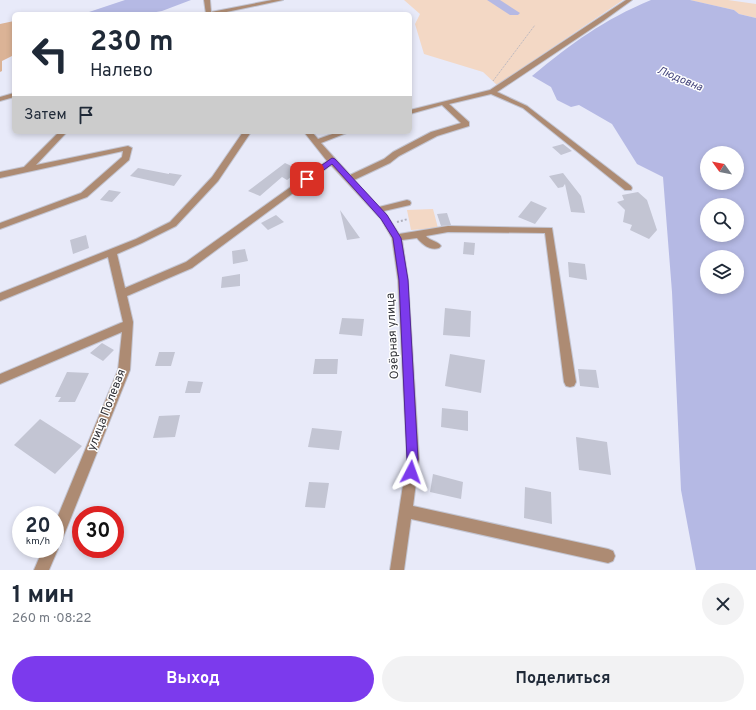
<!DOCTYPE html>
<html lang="ru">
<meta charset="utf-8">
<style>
:root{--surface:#fff;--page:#f2f2f3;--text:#1f2937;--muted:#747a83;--accent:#7c3aed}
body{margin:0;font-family:Overpass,sans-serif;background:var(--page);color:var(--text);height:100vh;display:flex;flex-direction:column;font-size:15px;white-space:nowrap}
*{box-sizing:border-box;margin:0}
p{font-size:13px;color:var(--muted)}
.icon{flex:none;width:22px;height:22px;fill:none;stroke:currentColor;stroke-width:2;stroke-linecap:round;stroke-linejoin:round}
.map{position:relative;height:570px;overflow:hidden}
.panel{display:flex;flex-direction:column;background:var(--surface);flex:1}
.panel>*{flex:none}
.banner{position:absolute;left:12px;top:12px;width:400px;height:122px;border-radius:6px;box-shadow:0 2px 6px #0003;background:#fff;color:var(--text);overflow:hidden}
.needle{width:26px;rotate:303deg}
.fabs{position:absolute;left:700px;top:146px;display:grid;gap:8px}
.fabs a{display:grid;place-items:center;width:44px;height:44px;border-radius:50%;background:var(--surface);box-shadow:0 2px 6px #0003;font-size:20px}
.speed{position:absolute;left:12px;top:506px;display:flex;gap:8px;font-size:20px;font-weight:700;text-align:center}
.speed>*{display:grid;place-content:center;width:52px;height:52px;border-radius:50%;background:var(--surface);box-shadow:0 2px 6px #0003;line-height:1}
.speed small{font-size:10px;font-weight:400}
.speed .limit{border:6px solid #d22;background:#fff;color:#111}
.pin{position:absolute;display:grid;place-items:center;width:34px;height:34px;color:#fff;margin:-17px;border-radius:8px;box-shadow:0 2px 6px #0006}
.me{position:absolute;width:44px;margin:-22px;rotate:4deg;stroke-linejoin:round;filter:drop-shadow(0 0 3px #0008)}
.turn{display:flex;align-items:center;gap:14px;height:84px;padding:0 12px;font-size:18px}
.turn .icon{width:52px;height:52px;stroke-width:2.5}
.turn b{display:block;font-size:28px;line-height:34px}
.then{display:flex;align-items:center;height:38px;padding:0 12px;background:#0003;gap:8px;font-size:15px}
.round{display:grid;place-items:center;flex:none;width:42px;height:42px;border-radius:21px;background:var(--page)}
.head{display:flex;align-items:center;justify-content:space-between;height:68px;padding:0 12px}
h1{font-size:24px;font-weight:700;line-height:30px}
.action{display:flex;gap:8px;margin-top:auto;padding:8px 12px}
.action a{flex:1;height:46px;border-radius:24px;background:var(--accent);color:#fff;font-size:16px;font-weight:700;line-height:46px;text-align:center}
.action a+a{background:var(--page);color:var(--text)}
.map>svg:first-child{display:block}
.green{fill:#f3d8c5}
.forest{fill:#dbb396}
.water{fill:#b5b9e4;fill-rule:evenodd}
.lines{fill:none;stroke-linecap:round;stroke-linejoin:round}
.river{fill:#b5b9e4;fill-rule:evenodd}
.building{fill:#c3c5d3}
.minor-casing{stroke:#c3c5d2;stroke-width:2}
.path-far1{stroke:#b0b1be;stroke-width:1;stroke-dasharray:1 1;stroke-linecap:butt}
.path{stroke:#b0b1be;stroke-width:2;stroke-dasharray:2 2;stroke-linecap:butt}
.minor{fill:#ad8b73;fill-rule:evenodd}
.route{fill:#7c3aed;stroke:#51269a}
.labels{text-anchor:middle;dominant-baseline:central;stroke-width:3;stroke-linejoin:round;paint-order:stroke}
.far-water-label{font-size:11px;font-style:italic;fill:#45467d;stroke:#fff}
.street-label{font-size:12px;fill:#313238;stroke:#fff}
</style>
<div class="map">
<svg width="756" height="570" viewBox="0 0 756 570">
<rect width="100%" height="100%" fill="#e8eaf9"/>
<path class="green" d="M404,0H623L497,85L483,72L424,54L415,24L420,14Z
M689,0H728L756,4V18L739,14L734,10Z
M433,209L438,228L411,230L407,210Z"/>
<path class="forest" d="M14,21V55L2,61V71L0,72V24Z"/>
<path class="water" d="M125,0H191L162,11L145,14H83Z
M651,0H690L734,10L739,14L756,18V570H696L681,490L672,292L663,177L637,164L612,124L579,105L571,107L557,100L551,87L532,76C572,43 603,20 651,0ZM707,153H737V183H707ZM707,205H737V235H707ZM707,257H737V287H707Z"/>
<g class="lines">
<path class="river" d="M487,0H500L520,13L518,15H510Z"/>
</g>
<path class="building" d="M563,144L572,151L561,155L552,147Z
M285,163L300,170L287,180L282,177L260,196L248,191Z
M138,168L169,174V173L182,175L174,186L130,176Z
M563,173L581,196L585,213L571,212L565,184L563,187L558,188L549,176Z
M109,190L121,192L112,202L100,200Z
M638,192L647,200L657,230L649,239L630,230L632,225L623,222L625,210L617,202L624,200L622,195Z
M531,201L547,208L535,224L518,217Z
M340,210L360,238L347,240Z
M447,213L451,225L441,226L437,214Z
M276,215L284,222L268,230L261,223Z
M86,235L89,248L73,254L70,240Z
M464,242L475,243L474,255L463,254Z
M245,249L248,261L233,264L232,251Z
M568,262L585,264L587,280L569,277Z
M240,274V286L221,288L222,277Z
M445,308L471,311L470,337L443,335Z
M342,318L364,319L362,336L339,334Z
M102,343L114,350L103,361L90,353Z
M159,352H175L171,366H155Z
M450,354L485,360L481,393L445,386Z
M315,359H338L337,374H313Z
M578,369L596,370L599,388L580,386Z
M67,372L89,373L75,402H58L61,397H55Z
M188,381L203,382L200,393H185Z
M442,408L468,411V431L441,427Z
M180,415L175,437L153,438L159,416Z
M40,419L82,446L55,474L14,445Z
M312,428L342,431L339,450L308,447Z
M576,437L607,442L611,475L579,470Z
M433,474L463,482L461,499L430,492Z
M309,482L329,483L325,508L305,507Z
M525,487L551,492L552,524L524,518Z"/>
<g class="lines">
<defs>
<path id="minor" d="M204,0H210L211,12L272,0H283L217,14H206Z
M626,0H632L603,21L497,92L527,106L631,186L632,188L631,190H625L523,108L491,94L449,104L469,122V126L437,136L399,156L390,163L354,180L379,207L407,200L410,201L411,203L410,205L384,211L399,234L448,226L552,228L576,382L574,386L570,387L566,386L564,382L545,233L448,232L426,236C430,241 438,241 441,246L439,248C430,251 422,244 417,238L402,240L408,280L419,459L413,506L608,549L613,551L615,556L613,561L608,563L411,519L404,570H390L407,459L398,280L392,238L381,219L331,165L192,268L127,296L133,322L130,370L60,545L57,546L58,549L49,570H34L43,549H55V523L118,370L122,332L0,384V374L123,322L108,257L0,301V293L136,239L170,222L212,177L243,132H251L218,181L176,226L142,243L117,254L125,288L186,262L327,161L304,132H312L318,139L338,132H349L321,143L350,175L384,159L393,152L431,132L461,123L442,105L410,114V110L490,90Z
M14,93V97L0,101V97Z
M59,132H67L36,165L128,146L132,148L129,160L87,197L0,229V223L81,193L122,157L123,151L0,178V172L24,167Z"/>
</defs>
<use href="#minor" class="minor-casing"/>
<path class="path-far1" d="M493,81L535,25"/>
<path class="path" d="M397,222L408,219"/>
<use href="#minor" class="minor"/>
</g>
<path class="route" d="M332,158L335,159L387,215L401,238L408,280L418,459L415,476L411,478L406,476L405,472L407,459L399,280L393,238L381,219L332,164L310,180H305V177Z"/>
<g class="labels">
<g class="far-water-label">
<text transform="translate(680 79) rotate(23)">Людовна</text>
</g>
<g class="street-label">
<text transform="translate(393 336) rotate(-93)">Озёрная улица</text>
<text transform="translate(107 410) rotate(-69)">улица Полевая</text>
</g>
</g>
</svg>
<div class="fabs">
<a><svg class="needle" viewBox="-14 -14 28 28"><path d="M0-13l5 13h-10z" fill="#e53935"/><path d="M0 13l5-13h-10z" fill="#747a83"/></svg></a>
<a><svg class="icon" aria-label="search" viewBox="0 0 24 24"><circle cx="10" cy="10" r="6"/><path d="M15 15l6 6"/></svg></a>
<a><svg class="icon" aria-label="layers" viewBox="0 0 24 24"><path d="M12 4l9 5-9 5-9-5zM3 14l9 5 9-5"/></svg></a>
</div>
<div class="speed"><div>20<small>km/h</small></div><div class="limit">30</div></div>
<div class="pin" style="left:307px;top:179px;background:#d93025"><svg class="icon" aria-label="arrive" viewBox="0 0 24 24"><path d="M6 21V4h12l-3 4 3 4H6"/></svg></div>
<svg class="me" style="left:411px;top:472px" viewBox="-20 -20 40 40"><path d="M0-17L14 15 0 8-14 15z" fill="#7c3aed" stroke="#fff" stroke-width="4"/></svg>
<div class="banner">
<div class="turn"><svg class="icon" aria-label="left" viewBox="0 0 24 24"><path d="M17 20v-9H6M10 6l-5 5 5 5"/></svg><div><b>230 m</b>Налево</div></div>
<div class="then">Затем<svg class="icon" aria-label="arrive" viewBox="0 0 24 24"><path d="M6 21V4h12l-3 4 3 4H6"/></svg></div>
</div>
</div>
<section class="panel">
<div class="head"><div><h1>1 мин</h1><p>260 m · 08:22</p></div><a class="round"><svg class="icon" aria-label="close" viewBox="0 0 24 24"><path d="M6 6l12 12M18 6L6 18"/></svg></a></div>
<div class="action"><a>Выход</a><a>Поделиться</a></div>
</section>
